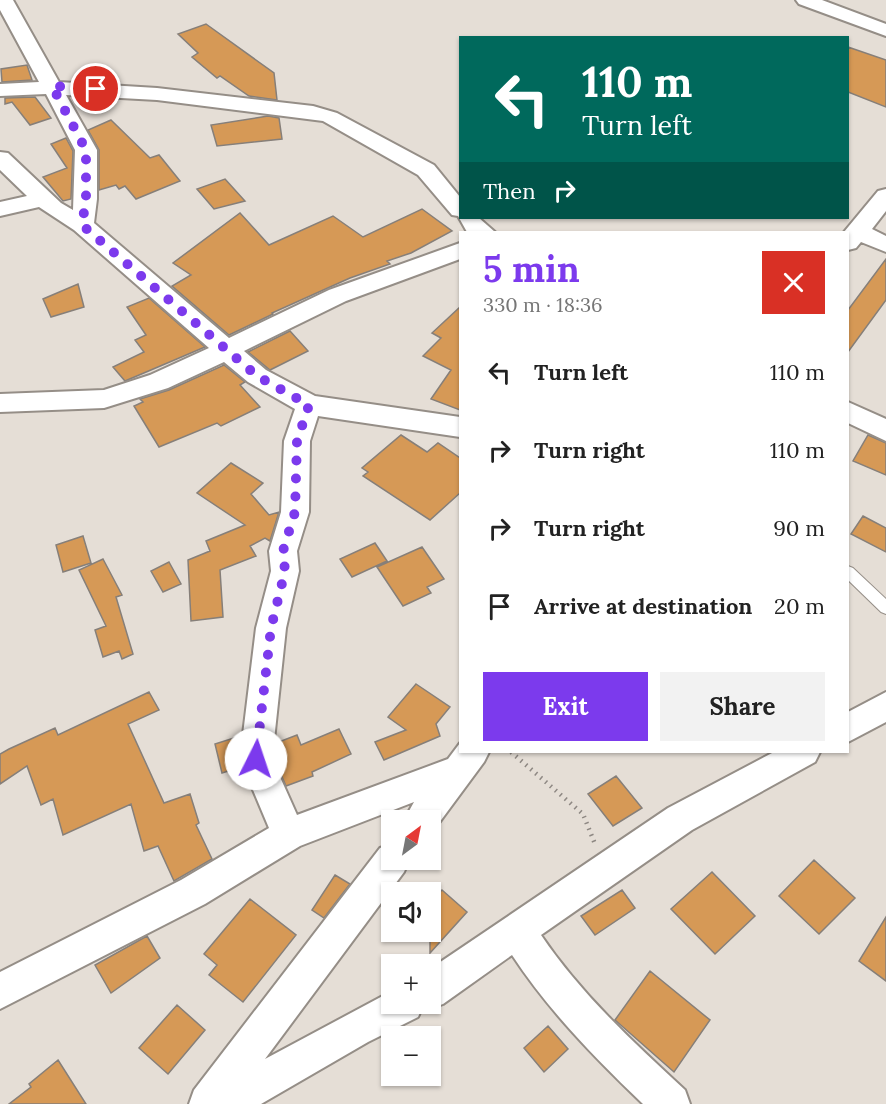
<!DOCTYPE html>
<meta charset="utf-8">
<style>
:root{--surface:#fff;--page:#f2f2f2;--text:#222;--muted:#767676;--accent:#7c3aed}
body{margin:0;font-family:Lora,serif;background:var(--page);color:var(--text);height:100vh;display:flex;flex-direction:column;font-size:22px;white-space:nowrap}
*{box-sizing:border-box;margin:0}
p{font-size:20px;color:var(--muted)}
.icon{flex:none;width:33px;height:33px;fill:none;stroke:currentColor;stroke-width:2;stroke-linecap:round;stroke-linejoin:round}
.map{position:relative;flex:1;overflow:hidden}
.drawer{position:absolute;left:459px;top:231px;width:390px;height:522px;display:flex;flex-direction:column;background:var(--surface);border-radius:0px;box-shadow:0 2px 4px #0004}
.drawer>*{flex:none}
.banner{position:absolute;left:459px;top:36px;width:390px;height:183px;border-radius:0px;box-shadow:0 2px 4px #0004;background:#00695c;color:#fff;overflow:hidden}
.needle{width:39px;rotate:32deg}
.controls{position:absolute;left:381px;top:810px;display:grid;gap:12px}
.controls a{display:grid;place-items:center;width:60px;height:60px;border-radius:0px;background:var(--surface);box-shadow:0 2px 4px #0004;font-size:30px}
.pin{position:absolute;display:grid;place-items:center;width:51px;height:51px;color:#fff;margin:-26px;border:3px solid #fff;border-radius:50%;box-shadow:0 2px 6px #0007}
.me{position:absolute;width:66px;margin:-33px;rotate:4deg;stroke-linejoin:round;filter:drop-shadow(0 0 4px #0008)}
.turn{display:flex;align-items:center;gap:21px;height:126px;padding:0 24px;font-size:27px}
.turn .icon{width:78px;height:78px;stroke-width:2.5}
.turn b{display:block;font-size:42px;line-height:51px}
.then{display:flex;align-items:center;height:57px;padding:0 24px;background:#0003;gap:12px;font-size:22px}
.round{display:grid;place-items:center;flex:none;width:63px;height:63px;border-radius:0px;background:var(--page)}
.overview{display:flex;align-items:center;justify-content:space-between;height:102px;padding:0 24px}
h1{font-size:36px;font-weight:700;line-height:45px;color:var(--accent)}
.action{display:flex;gap:12px;margin-top:auto;padding:12px 24px}
.action a{flex:1;height:69px;border-radius:0px;background:var(--accent);color:#fff;font-size:24px;font-weight:700;line-height:69px;text-align:center}
.action a+a{background:var(--page);color:var(--text)}
ul{padding:0;list-style:none}
li{display:flex;align-items:center;gap:18px;height:78px;padding:0 24px}
li div{flex:1}
li b{display:block;font-size:22px}
li em{font-style:normal}
.map>svg:first-child{display:block}
.building{fill:#d69956;stroke:#867f79;stroke-width:1.5}
.lines{fill:none;stroke-linecap:round;stroke-linejoin:round}
.lane-casing{stroke:#958e87;stroke-width:2}
.street-casing{stroke:#958e87;stroke-width:4}
.path{stroke:#8e8883;stroke-width:4.5;stroke-dasharray:1.5 5;stroke-linecap:butt}
.lane{fill:#fff;fill-rule:evenodd}
.street{fill:#fff;fill-rule:evenodd}
.route{stroke:#7c3aed;stroke-width:10;stroke-dasharray:0 18}
</style>
<div class="map">
<svg width="886" height="1104" viewBox="0 0 886 1104">
<rect width="100%" height="100%" fill="#e5ded6"/>
<path class="building" d="M206,24L274,73L277,100L249,96L220,76L217,78L192,57L198,53L178,34Z
M848,47L886,60V107L848,92Z
M27,65L32,80L2,82L1,69Z
M35,97L51,118L30,125L12,102L5,104V98Z
M268,116L279,118L282,139L217,146L211,125Z
M111,120L150,158L159,155L180,181L136,199L125,186L119,189L116,185L99,190V150L88,130Z
M66,138L73,151L71,199L63,201L43,177L67,168L51,144Z
M225,179L245,201L214,209L197,189Z
M422,209L452,231L411,253L387,261L390,264L350,278L272,313L273,314L229,335L172,286L191,275L173,263L240,213L269,245L333,216L363,237Z
M886,259V300L848,352V310Z
M78,284L84,307L51,317L43,299Z
M149,298L205,347L125,381L113,367L144,352L135,340L146,335L127,307Z
M460,307V410L431,399L451,370L423,356L441,338L432,333Z
M290,331L308,351L270,370L248,352Z
M224,365L245,382L240,385L260,407L221,426L217,423L159,447L134,406L143,402L140,399L169,390Z
M401,435L427,452L438,443L460,458V493L430,520L363,476L368,472L362,468Z
M868,435L886,443V475L853,461Z
M231,463L263,483L251,494L269,515L279,512L270,541L265,538L250,546L256,556L220,570L223,617L191,621L188,560L210,551L206,541L245,525L197,493Z
M863,516L886,528V552L851,534Z
M83,536L91,563L63,572L56,545Z
M375,543L387,561L352,577L340,559Z
M422,547L444,579L427,587L431,593L403,606L377,567Z
M103,559L122,595L116,597L133,654L122,659L119,651L103,657L95,630L106,626L79,570Z
M169,562L181,584L163,592L151,571Z
M416,684L450,707L436,724L440,736L384,760L375,742L406,730L388,717Z
M149,692L159,710L128,724L164,803L190,794L199,823L196,825L212,859L174,881L158,846L144,851L131,804L63,835L53,799L41,805L27,766L0,784V754L9,749L55,728L58,735Z
M339,729L351,754L312,772L313,776L286,786L274,759L276,743L297,735L301,745Z
M240,736L238,759L241,767L222,773L215,744Z
M616,776L642,808L613,826L588,794Z
M814,860L855,898L819,934L779,896Z
M712,872L755,916L715,954L671,909Z
M335,875L350,884L324,918L312,910Z
M442,890L467,912L430,953V902Z
M622,890L635,908L595,935L581,916Z
M250,899L296,935L243,1002L209,975L217,965L204,954Z
M886,917V981L859,961Z
M147,936L160,958L111,993L95,965Z
M650,971L710,1020L674,1072L615,1020Z
M177,1005L205,1030L168,1074L139,1048Z
M548,1026L568,1049L544,1072L524,1048Z
M58,1060L86,1104H9L31,1087L29,1084Z"/>
<g class="lines">
<defs>
<path id="lane" d="M848,566L853,568L886,599V614L881,612L848,580Z"/>
<path id="street" d="M0,0H13L59,82L157,88L313,106L337,113L434,165L460,197V218H479L495,232H467L458,216L452,215L418,175L323,121L157,100L66,95L97,150V199L94,223L229,338L329,290L460,243V259L346,301L244,351L266,370L315,396L460,417V437L318,416L310,441L309,512L297,551L299,571L286,628L272,759L297,815L448,759L460,743V752H489L484,762L433,831L430,832V820H404L414,802L300,846L205,904L0,1009V972L181,880L269,828L240,759L256,628L271,571L269,551L281,512L284,441L295,409L248,382L224,362L168,388L104,408L0,412V394L104,390L150,375L209,348L74,230L39,207L0,216V202L27,196L0,170V152L8,153L61,203L73,210L75,150L46,94L0,96V84L39,82L0,10Z
M796,0H822L886,24V36L799,4Z
M886,189V211L872,229L886,236V252L861,242L856,248L848,250V232H844L878,191Z
M848,402L886,419V441L848,423Z
M886,692V722L848,742V712Z
M774,752H820L815,762L692,830L541,935C581,994 633,1042 685,1090L690,1104H643C595,1058 549,1011 512,955L443,1004L430,1009L423,1006L418,1017L368,1042L261,1104H189L194,1090L380,848L392,844V860H409L404,872L265,1059L392,991V1004H430V969L668,808Z"/>
</defs>
<use href="#lane" class="lane-casing"/>
<use href="#street" class="street-casing"/>
<path class="path" d="M511,752L583,814L595,844"/>
<use href="#lane" class="lane"/>
<use href="#street" class="street"/>
</g>
<g class="lines">
<path class="route" d="M96,89L52,86L86,150V199L82,225L257,376L309,405L297,441L295,512L283,551L285,571L271,628L256,759"/>
</g>
</svg>
<div class="controls">
<a><svg class="needle" viewBox="-14 -14 28 28"><path d="M0-13l5 13h-10z" fill="#e53935"/><path d="M0 13l5-13h-10z" fill="#767676"/></svg></a>
<a><svg class="icon" aria-label="sound" viewBox="0 0 24 24"><path d="M4 9h4l5-4v14l-5-4H4zM17 9q2 3 0 6"/></svg></a>
<a>+</a>
<a>−</a>
</div>
<div class="pin" style="left:96px;top:89px;background:#d93025"><svg class="icon" aria-label="arrive" viewBox="0 0 24 24"><path d="M6 21V4h12l-3 4 3 4H6"/></svg></div>
<svg class="me" style="left:256px;top:759px" viewBox="-20 -20 40 40"><circle r="19" fill="#fff"/><path d="M0-13L10 11 0 6-10 11z" fill="#7c3aed"/></svg>
<div class="banner">
<div class="turn"><svg class="icon" aria-label="left" viewBox="0 0 24 24"><path d="M17 20v-9H6M10 6l-5 5 5 5"/></svg><div><b>110 m</b>Turn left</div></div>
<div class="then">Then<svg class="icon" aria-label="right" viewBox="0 0 24 24"><path d="M7 20v-9h11M14 6l5 5-5 5"/></svg></div>
</div>
<section class="drawer">
<div class="overview"><div><h1>5 min</h1><p>330 m · 18:36</p></div><a class="round" style="background:#d93025;color:#fff"><svg class="icon" aria-label="close" viewBox="0 0 24 24"><path d="M6 6l12 12M18 6L6 18"/></svg></a></div>
<ul>
<li><svg class="icon" aria-label="left" viewBox="0 0 24 24"><path d="M17 20v-9H6M10 6l-5 5 5 5"/></svg><div><b>Turn left</b></div><em>110 m</em></li>
<li><svg class="icon" aria-label="right" viewBox="0 0 24 24"><path d="M7 20v-9h11M14 6l5 5-5 5"/></svg><div><b>Turn right</b></div><em>110 m</em></li>
<li><svg class="icon" aria-label="right" viewBox="0 0 24 24"><path d="M7 20v-9h11M14 6l5 5-5 5"/></svg><div><b>Turn right</b></div><em>90 m</em></li>
<li><svg class="icon" aria-label="arrive" viewBox="0 0 24 24"><path d="M6 21V4h12l-3 4 3 4H6"/></svg><div><b>Arrive at destination</b></div><em>20 m</em></li>
</ul>
<div class="action"><a>Exit</a><a>Share</a></div>
</section>
</div>
